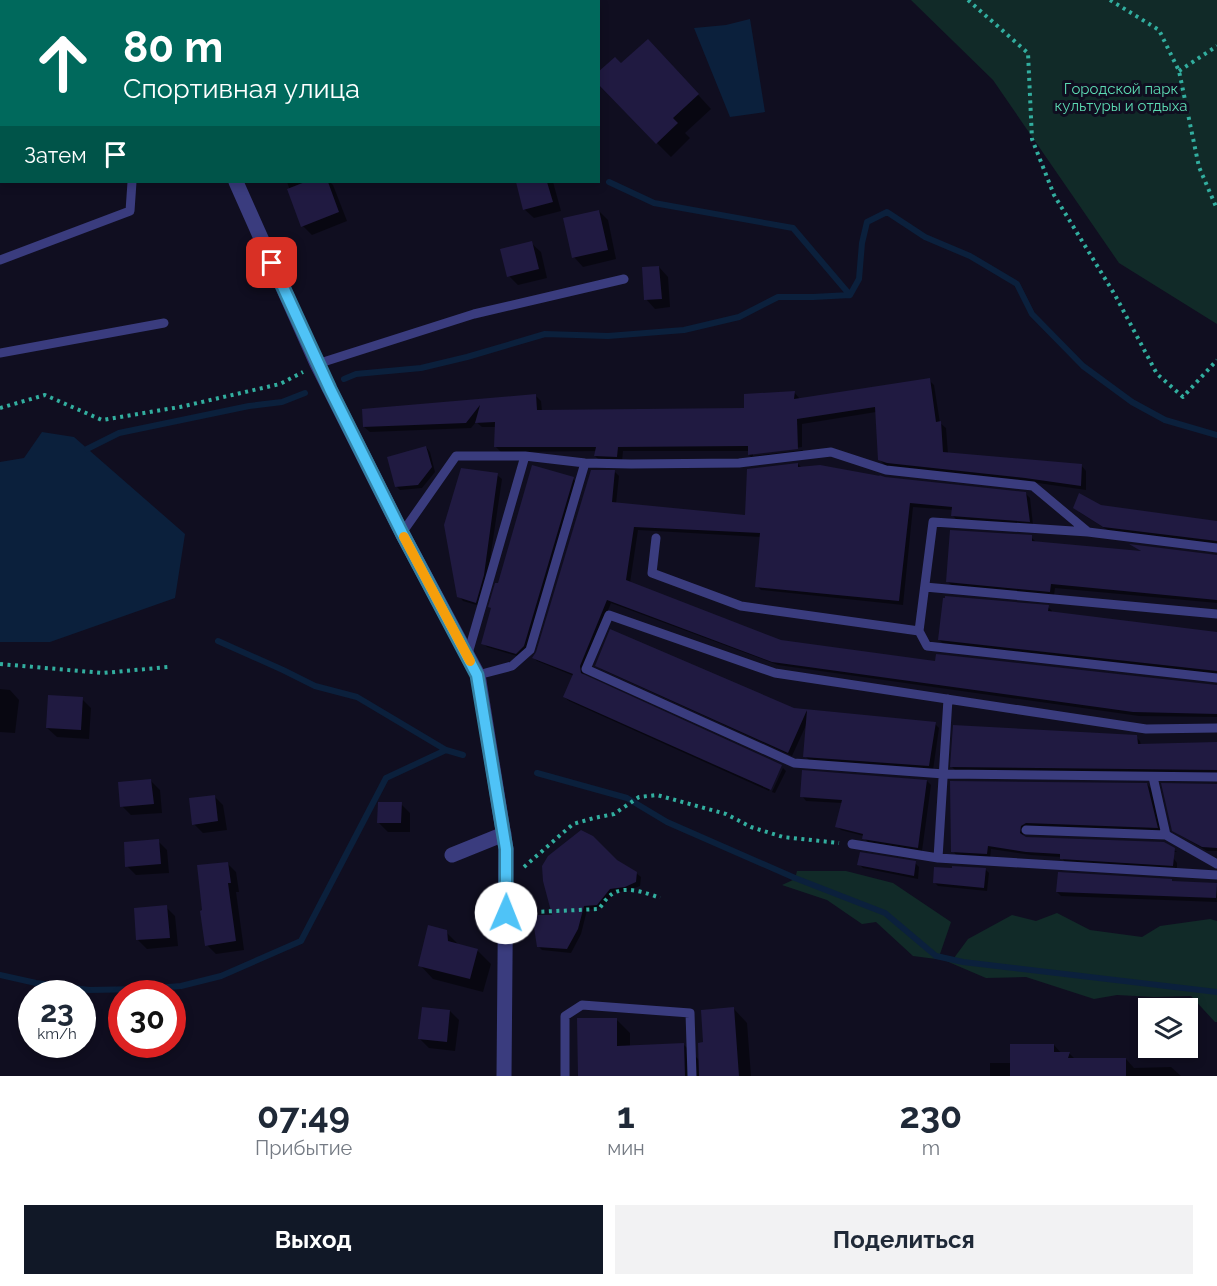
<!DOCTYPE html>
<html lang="ru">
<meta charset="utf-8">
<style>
:root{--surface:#fff;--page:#f2f2f3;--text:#1f2937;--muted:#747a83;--accent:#111827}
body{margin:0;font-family:Raleway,sans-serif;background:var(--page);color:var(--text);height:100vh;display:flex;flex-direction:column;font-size:22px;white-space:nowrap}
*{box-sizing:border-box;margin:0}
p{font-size:20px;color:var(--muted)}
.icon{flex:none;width:33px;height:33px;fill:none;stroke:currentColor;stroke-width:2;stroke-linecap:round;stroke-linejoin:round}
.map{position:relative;height:1076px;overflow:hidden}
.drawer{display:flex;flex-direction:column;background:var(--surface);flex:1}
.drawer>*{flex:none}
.top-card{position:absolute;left:0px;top:0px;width:600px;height:183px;box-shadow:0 3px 9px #0003;background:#00695c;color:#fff;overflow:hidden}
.controls{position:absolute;left:1138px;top:998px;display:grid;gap:12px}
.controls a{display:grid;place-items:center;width:60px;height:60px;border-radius:0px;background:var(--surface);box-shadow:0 3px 9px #0003;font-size:30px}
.speed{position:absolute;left:18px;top:980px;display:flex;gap:12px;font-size:30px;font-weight:700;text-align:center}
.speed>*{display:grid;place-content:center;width:78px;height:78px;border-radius:50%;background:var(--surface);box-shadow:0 3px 9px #0003;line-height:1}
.speed small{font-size:15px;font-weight:400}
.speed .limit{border:9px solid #d22;background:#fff;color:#111}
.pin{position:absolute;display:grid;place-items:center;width:51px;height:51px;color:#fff;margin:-26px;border-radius:12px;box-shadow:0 3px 9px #0006}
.me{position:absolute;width:66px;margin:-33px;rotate:1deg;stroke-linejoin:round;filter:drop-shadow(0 0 4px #0008)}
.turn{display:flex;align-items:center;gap:21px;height:126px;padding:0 24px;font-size:27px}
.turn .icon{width:78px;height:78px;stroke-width:2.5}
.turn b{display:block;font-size:42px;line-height:51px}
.then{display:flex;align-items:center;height:57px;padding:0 24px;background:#0003;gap:12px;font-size:22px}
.eta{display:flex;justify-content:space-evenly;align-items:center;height:102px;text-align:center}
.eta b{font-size:36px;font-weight:700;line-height:42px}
.cta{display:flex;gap:12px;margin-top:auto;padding:12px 24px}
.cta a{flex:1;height:69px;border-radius:0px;background:var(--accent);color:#fff;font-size:24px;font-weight:700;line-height:69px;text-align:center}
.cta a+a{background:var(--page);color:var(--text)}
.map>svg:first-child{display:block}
.green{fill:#112a28}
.water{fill:#0b203c}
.shadow{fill:#0007}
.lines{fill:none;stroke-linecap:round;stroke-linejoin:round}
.stream{stroke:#0b203c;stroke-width:6}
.building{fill:#201a41}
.path{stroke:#32ae9f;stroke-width:4;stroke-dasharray:3 4.5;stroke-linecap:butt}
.lane{stroke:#3a3c7e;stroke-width:9}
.street{stroke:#3a3c7e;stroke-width:15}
.route-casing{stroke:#337fa1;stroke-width:15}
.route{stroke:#4fc3f7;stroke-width:10}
.slow{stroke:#f59e0b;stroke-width:10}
.labels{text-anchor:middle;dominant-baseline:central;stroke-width:6;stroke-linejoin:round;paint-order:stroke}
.park-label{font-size:15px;fill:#5ddbb3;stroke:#100e20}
</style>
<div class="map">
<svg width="1217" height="1076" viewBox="0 0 1217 1076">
<rect width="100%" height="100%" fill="#100e20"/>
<path class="green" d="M911,0H1217V324L1119,263L993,80Z
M797,871H846L893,883L951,922L940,954L954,958L968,939L1012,915L1036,921L1057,913L1090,930L1142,937L1160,926L1210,919L1217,921V1022H1215L1191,996L1154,997L1117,995L1094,999L1026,977L986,978L944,960L913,956L876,922L862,924L827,900L782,885L795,879Z"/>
<path class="water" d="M750,19L765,112L730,117L694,28L726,25Z
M42,432L74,437L185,534L175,598L50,642H0V462L24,458Z"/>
<path class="shadow" d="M491,0H537L538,2H492Z
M661,54L711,109L685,133L690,138L671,157L657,143L621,65Z
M287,182H330L333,185L347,221L312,235L303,226Z
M517,182H553L561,211L534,218L524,209Z
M599,211L608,220L616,259L583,267L574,257Z
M531,243L541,252L547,278L518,285L509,276Z
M659,267L668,277L670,307L655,309L646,299Z
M929,380L934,385L940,423L946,428L948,454L1081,465L1086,471V490L1031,482L894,468L885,465L880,460L876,412L802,424V447L753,453V456L803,450V454L754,460L749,455V451H623L622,462L600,461L595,456L596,451L501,452L495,446L496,427H482L476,422L471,428L370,432L364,427V411L535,395L541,401L542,411L746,409L794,392L799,398V400Z
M426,447L430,452L435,472L422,488L400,490L396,486Z
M798,464L802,468L1026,494L1030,498L1033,525L957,520L953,516V510L913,507L903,605L761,590L757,586L761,537L638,530L630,583L780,642L937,662L1217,686V717L1139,716L778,665L611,603L583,671L584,676L780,766L769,791L569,701L564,697L574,676L537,661L534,658L615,472L619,476L616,504L746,516Z
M497,475L502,479L487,580L480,606L463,601L459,596Z
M573,479L577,483L528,650L520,657L487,647L483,643L492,609L490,607L499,585Z
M1101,506L1217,523V544L1109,531L1079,512Z
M1031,537L1036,542L1144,553L1134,546L1217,556V603L1055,588L1054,595L952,586L948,582Z
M1048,607L1052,611V613L1217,633V674L944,644L939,640Z
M597,665L794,710L935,724L939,728L933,770L809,760L805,756L807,723L792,756L601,669Z
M0,689L10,690L19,700L15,733L0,732Z
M82,699L91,708L89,739L57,737L47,728Z
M1136,737L1140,741L1141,746L1217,743V774L956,771L952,767Z
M783,768L786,771L775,793L772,792Z
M151,781L160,790L162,813L131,815L122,806Z
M927,781L931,785L922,851L868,842L864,838V836L841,830L837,826L842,803L806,801L802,796Z
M951,782L1147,784L1151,789L1161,831L1024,830L1023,837L1156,848L1176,851L1177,852L1168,851L1177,863V869L1065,862L1061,857L1031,855L991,849L990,858L957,856L953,851Z
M1217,785V851H1207L1178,834L1173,830Z
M214,796L223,805L227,830L203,833L194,824Z
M401,804L410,813V832H388L379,823Z
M158,841L167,850L169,873L136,875L127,866Z
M616,861L636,873L641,877L640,886L630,890L614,893L602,908L587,910L581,934L571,953L542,950L538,946L554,916Z
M227,863L236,872L239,892H236L244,950L216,954L207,945Z
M915,863L919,867L918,879L863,868L859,864Z
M985,869L989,873L987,891L938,886L934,882Z
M1172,881L1174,883L1216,885L1217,902L1061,896L1057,892Z
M166,907L175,916L178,946L147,949L138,940Z
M446,932L460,946L477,950L491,964L483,992L433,979L420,965Z
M734,1009L747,1023L751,1076H579L616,1019L630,1033V1047L684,1045L700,1061L705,1044Z
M450,1011L459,1020L455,1051L429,1048L420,1039Z
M1054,1045L1061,1053H1069L1075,1059H1126L1134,1068L1171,1067L1181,1076H990V1063H1012Z"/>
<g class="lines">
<path class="stream" d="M609,182L654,203L793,228L850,295
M344,379L356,374L421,368L467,357L545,334L608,336L684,330L739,317L778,297H813L850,295L859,279L862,243L867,222L887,212L925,237L970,256L1017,284L1032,314L1083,366L1132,402L1165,420L1217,435
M87,449L119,433L249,406L282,402L305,393
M218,641L283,670L315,686L357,697L446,750L463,755
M537,773L627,798L667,822L795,878L885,913L936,956L963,962L1217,992
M0,975L36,983L89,990L143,989L181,986L221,976L301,941L386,778L446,750"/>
</g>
<path class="building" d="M648,39L699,94L673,118L678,123L656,144L598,84V72L615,57L621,63Z
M305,182H328L339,212L301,227L287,189Z
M516,182H547L553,202L523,210Z
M599,210L608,250L572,258L563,218Z
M532,241L539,269L507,277L500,249Z
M659,266L662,299L644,300L642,267Z
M930,378L936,422L941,421L943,452L1082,464L1081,486L1025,478L887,463L878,460L875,407L797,419L798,449L748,455V446L618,447L617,457L594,456L596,447H494L495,422L475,423L480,405L466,423L363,427L362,409L536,394L537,410L744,408V394L795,391L794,399Z
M426,446L432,467L418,485L395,487L387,457Z
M798,463V467L820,465L880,476L879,475L885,477L1026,492L1030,522L951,516L952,507L910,503L899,601L755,587L760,533L634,527L626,580L781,640L935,661L936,654L1217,685V714L1133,712L772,662L607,600L580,666L581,673L782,765L771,790L563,697L573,674L532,658L536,652L591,470H615L612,502L745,515L747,469Z
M532,465L574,477L524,646L516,654L481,644L491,608L488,607L495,583H498Z
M461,468L498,473L484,575L476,603L457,597L444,525Z
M1079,493L1101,505L1217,521V541L1103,527L1073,508Z
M950,530L1032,535V541L1141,551L1129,544L1217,555V600L1051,584L1050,592L946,582Z
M945,596L1049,605L1048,611L1217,632V671L938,640L943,598H945Z
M610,629L794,708L936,722L929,766L803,757L807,710L788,753L595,666Z
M48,695L83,697L81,730L46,728Z
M953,725L1137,735L1138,744L1217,742V770L950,767Z
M802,770L927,780L918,848L862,839L863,834L835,827L842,800L800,797Z
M151,779L154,804L120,807L118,782Z
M950,781L1147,783L1158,828L1026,823L1021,826L1020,833L1026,837L1164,842L1175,848L1173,866L1060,859V854L1026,852L988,846L987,854L951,852Z
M1161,783L1217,784V848L1202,847L1172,831Z
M215,795L218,821L192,825L189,798Z
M378,802H402L401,823H377Z
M581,830L593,836L617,860L637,872L636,882L625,887L610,889L597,905L584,906L578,929L567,949L537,947L534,927L537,915H552L543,881L542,866L548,856Z
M159,839L161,864L125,867L124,842Z
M860,852L916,861L914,876L857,865Z
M228,862L231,883H228L236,941L205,946L200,911L202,910L197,865Z
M952,866L986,868L984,888L933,883L934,867L952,868Z
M1058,872L1172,879V881L1217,883L1216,898L1056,892Z
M167,905L170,938L136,940L134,908Z
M428,925L447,930L448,941L478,949L470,979L418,966Z
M422,1007L450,1010L447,1042L418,1039Z
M734,1007L739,1076H699L698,1043L703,1042L701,1010Z
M577,1018H617V1046L684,1043L685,1076H578Z
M1010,1044H1054V1052H1070L1068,1058H1126V1076H1010Z"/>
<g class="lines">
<path class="path" d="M968,0L1028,53L1032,139L1054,195L1115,295L1157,374L1183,397L1217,360
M1110,0L1159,30L1179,71L1199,167L1217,209
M1179,71L1217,46
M0,408L45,395L102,420L180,407L280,384L303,372
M0,664L103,673L168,667
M524,867L573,824L594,818L614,814L639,797L657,795L726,814L751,827L783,837L839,843
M521,920L535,912L599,909C602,905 607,897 612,894C625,885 647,893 660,898"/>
<path class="lane" d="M76,0V2
M45,2L49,0
M391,2L392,0
M0,18H2
M0,260L130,211L132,182
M0,353L164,323
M317,364L474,314L624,279
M402,533L456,456H525L585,463L631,464L739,463L831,452L886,470L1033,486L1088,532L1217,548
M656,538L652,573L741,606L919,631L933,522L1088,532
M925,587L1217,614
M919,631L927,646L1217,678
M467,657L525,456
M478,675L512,666L530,650L585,463
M1217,728L1146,729L775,673L609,615L586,669L794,763L944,774L1217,777
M1153,777L1166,835
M1026,830L1166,835L1217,864
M852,844L938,858L1217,875
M938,858L948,699
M565,1076V1016L582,1005L690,1013L692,1076"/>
<path class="street" d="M153,0L154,2
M236,182L317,364L402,533L478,675L506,849L504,1076
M452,855L504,834"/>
</g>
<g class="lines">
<defs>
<path id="route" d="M272,263L330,389L402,533L477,675L506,849V913"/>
</defs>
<use href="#route" class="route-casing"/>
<use href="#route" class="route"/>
<path class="slow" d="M404,537L470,661"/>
</g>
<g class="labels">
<g class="park-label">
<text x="1121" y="89">Городской парк<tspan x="1121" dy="17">культуры и отдыха</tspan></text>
</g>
</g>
</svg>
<div class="controls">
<a><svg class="icon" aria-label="layers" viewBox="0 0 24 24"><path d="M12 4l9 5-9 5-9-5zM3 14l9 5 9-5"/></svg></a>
</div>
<div class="speed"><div>23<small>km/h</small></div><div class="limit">30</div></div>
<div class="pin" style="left:272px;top:263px;background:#d93025"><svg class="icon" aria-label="arrive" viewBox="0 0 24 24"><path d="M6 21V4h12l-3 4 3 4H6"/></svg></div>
<svg class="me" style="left:506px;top:913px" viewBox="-20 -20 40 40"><circle r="19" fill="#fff"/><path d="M0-13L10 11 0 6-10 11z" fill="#4fc3f7"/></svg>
<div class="top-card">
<div class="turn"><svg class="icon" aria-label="ahead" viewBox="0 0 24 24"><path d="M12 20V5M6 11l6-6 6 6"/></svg><div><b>80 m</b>Спортивная улица</div></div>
<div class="then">Затем<svg class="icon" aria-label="arrive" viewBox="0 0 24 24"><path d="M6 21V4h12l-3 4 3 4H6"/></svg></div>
</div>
</div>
<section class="drawer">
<div class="eta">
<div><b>07:49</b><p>Прибытие</p></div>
<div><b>1</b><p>мин</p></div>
<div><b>230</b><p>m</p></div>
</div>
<div class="cta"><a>Выход</a><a>Поделиться</a></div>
</section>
